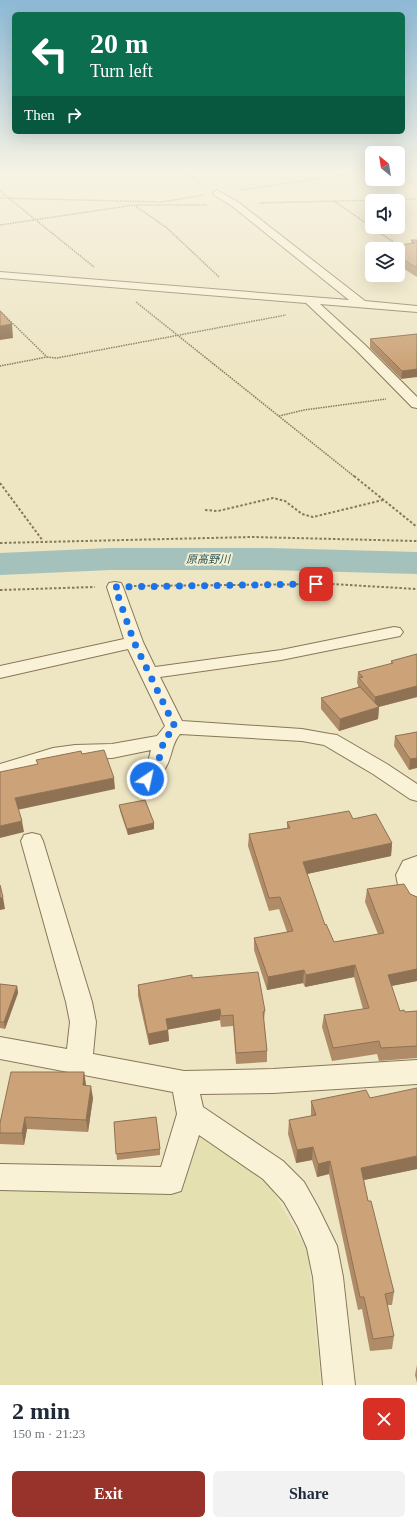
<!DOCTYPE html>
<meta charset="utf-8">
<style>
:root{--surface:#fff;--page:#f2f2f3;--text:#1f2937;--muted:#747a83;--accent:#97332a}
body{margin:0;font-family:"Times New Roman","Noto Sans JP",serif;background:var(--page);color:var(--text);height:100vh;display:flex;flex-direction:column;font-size:15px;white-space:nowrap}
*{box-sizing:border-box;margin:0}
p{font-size:13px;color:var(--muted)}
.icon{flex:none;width:22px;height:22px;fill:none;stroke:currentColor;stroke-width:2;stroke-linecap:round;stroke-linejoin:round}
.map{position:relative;height:1385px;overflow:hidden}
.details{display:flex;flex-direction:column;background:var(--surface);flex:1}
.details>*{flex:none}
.banner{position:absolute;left:12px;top:12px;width:393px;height:122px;border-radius:6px;box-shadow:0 4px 16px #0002;background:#0b6e4f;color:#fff;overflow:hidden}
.needle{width:26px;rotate:330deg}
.controls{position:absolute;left:365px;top:146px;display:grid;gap:8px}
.controls a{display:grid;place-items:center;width:40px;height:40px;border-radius:6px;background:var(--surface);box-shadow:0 4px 16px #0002;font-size:20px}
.pin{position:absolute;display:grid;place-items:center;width:34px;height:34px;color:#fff;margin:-17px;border-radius:8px;box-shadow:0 2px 6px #0006}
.me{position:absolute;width:44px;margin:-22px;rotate:34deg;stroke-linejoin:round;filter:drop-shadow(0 0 3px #0008)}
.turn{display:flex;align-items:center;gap:14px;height:84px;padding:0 12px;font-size:18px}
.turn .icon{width:52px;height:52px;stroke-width:2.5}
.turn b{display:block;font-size:28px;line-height:34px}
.then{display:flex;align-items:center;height:38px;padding:0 12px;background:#0003;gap:8px;font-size:15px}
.round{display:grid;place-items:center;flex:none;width:42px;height:42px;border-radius:6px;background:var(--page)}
.headline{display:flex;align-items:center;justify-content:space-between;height:68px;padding:0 12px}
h1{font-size:24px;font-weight:700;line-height:30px}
.button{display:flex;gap:8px;margin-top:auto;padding:8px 12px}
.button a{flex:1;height:46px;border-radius:6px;background:var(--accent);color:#fff;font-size:16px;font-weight:700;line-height:46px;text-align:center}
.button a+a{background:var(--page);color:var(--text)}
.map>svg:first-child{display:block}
.farmland{fill:#e4e0b0}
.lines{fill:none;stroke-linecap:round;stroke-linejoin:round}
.river{fill:#a5c1bb;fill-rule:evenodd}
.street-casing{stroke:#88775a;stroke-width:2}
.path-far1{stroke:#88775a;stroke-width:1.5;stroke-dasharray:1.5 1;stroke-linecap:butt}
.path{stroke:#88775a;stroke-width:2;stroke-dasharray:2.5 2;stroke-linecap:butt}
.street{fill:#f9f2d6;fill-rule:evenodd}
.wall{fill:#af8c67}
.shaded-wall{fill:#8f7254}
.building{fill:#cca378;stroke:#8f7254}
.route{stroke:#1a73e8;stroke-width:7;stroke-dasharray:0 12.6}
.labels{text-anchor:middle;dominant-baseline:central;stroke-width:4;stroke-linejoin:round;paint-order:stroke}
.water-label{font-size:11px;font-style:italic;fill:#2d5658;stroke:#f5efd2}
</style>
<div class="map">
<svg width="417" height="1385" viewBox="0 0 417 1385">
<rect width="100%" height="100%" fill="#eee5c3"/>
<path class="farmland" d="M197,1126L270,1186L308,1252L321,1385H0V1184L176,1188Z"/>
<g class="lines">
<path class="river" d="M110,548H270L417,552V574L270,570H110L0,575V553Z"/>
<defs>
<path id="street" d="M217,190L238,202L365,301L417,306V312L320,304L364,344L417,397V408L412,407L356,350L306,303L0,278V272L349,300L232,206L214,195L213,193Z
M115,582L121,583L123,587L143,642L155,667L281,650L394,627L400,628L403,632L400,636L281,660L160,677L182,721L302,729L330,734L337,735L387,764L417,784V801L410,799L373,774L324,745L302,741L180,734C172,744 173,751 168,763C165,770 159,777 154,784L147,786L140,784L137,779L148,762L151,750L112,758L75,759L54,761L0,778V764L53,748L75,745L112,744L157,736L165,726L128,649L0,678V666L124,639L107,587L109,583Z
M32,833L40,835L43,841L92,1002L96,1022L93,1054L184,1071L273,1069L417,1060V1084L273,1093L200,1094L203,1107L283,1161L304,1182L318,1207L337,1246L343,1277L355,1385H323L313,1277L307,1248L298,1227L284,1202L263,1179L199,1135L181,1191L171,1194L0,1190V1164L161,1167L177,1114L173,1092L0,1059V1037L67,1049L70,1022L66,1002L21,841L24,835Z
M417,856V909L409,906L398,885L396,875L403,861Z"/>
</defs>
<use href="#street" class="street-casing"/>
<path class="path-far1" d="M183,173L205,186
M398,177L417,185
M241,190L356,173
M0,191L94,267
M0,198L162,202L203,195
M334,201L399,246
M260,203L417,199
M134,205L167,228L219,277
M0,225L134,205H207
M136,302L355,477
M0,311L47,357L0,366
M47,357L57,358L286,315
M279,416L304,410L386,399"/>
<path class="path" d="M354,476L417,527
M0,483L43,541
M205,510L218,511L273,498L285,501L302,514L313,517L383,500
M0,543L252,537L417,541
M134,586L331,584L417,589
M0,590L95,587"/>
<use href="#street" class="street"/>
</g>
<path class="wall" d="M411,240H417V277L398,265V249H384V247L411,243Z
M417,334L401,379L370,348V339Z
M417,654V697L379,707L378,719L339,731L321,709V698L358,687V685L357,683L358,672L391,664V661Z
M417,732L409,770L394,746L395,736Z
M119,805L154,823V829L128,835L120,811Z
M353,819L392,843L391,856L307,874L325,925L334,942L378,934L365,902L367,889L410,894L417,897V981L391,986L400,1011L405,1012L417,1011V1058L379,1061L377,1054L332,1061L322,1027L324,1015L363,1009L354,977L305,987L303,983L267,990L254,950V938L287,932L279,909L269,911L248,846L249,834L287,828V822Z
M192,978L265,1011L264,1020L267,1051V1062L236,1064L233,1026L221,1027L220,1020L168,1029L169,1041L149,1045L138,996V985Z
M0,984L17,986L18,993L5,1029L0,1028Z
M84,1072L85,1086L93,1098L88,1132L27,1129L24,1145L0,1144V1123Z
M370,1098L417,1169L364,1180L368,1201L394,1292L392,1305H387L394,1336L392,1349L370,1351L362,1309L358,1310L329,1174L317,1177L312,1160L296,1163L288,1134L289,1120L311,1116V1101Z
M114,1122L160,1149V1155L117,1160Z
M417,1365V1383L415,1375Z"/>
<path class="shaded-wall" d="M12,324L13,338L0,340V326Z
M417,369V377L401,379L402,371Z
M417,686V697L374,708L375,697Z
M379,707L378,719L339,731L340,719Z
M417,758V768L409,770L410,759Z
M114,778L115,789L17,810L15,798Z
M22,821L24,832L0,838V826Z
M154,823V829L128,835L127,829Z
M392,843L391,856L302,875L303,862Z
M3,897L5,909L0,910V898Z
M355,965L354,977L305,987L306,975Z
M417,969V981L386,987L388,975Z
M304,970L303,983L267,990L268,977Z
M17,986L18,993L5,1029L4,1022Z
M220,1009V1020L166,1030V1019Z
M168,1030L169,1041L149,1045L148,1034Z
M84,1072L86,1084L84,1097L83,1085Z
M91,1086L93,1098L88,1132L86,1120Z
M25,1117L27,1129L24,1145L22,1133Z
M313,1147L312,1160L296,1163L297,1150Z
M417,1156V1169L359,1181L361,1168Z
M330,1161L329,1174L317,1177L318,1164Z"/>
<path class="building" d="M411,240H417V268L398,256V249H388L384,247L415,243Z
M0,311L12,324L0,326Z
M417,334V369L402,371L370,339Z
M417,654V686L375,697L359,678L363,677L358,672L393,663L391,661Z
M360,687L379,707L340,719L321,698Z
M417,732V758L410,759L395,736Z
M104,750L114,778L15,798L22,821L0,826V772L38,764L36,760L81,751L82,754Z
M145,800L154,823L127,829L119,805Z
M349,811L353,819L376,814L392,843L303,862L325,925L326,924L334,942L384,933L367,889L404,884L410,894L417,897V969L388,975L400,1011L404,1010L405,1012L417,1011V1046L381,1048L379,1041L333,1048L324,1015L369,1008L355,965L306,975L304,970L268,977L254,938L293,931L280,897L269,898L249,834L290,828L287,822Z
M0,885L3,897L0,898Z
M258,972L265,1011L263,1012L267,1051L236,1053L233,1015L221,1016L220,1009L166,1019L168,1030L148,1034L138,985L192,975V978Z
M0,984L17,986L4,1022H0Z
M11,1072H84L83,1085L91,1086L86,1120L25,1117L22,1133H0V1123Z
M417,1088V1156L361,1168L368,1201H371L394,1292L385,1294L394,1336L373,1339L364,1297H360L330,1161L318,1164L313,1147L297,1150L289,1120L316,1115L311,1101L366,1090L370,1098Z
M156,1117L160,1149L116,1154L114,1122Z"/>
<linearGradient id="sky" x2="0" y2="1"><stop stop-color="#8db9d6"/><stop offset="0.47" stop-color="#f7f3e4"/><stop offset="1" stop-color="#f7f3e4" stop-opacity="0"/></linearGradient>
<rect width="417" height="367" fill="url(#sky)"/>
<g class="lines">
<path class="route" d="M147,779L158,763L164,740L175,727L134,642L115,587L316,584"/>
</g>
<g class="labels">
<g class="water-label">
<text x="208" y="559">原高野川</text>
</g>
</g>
</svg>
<div class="controls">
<a><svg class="needle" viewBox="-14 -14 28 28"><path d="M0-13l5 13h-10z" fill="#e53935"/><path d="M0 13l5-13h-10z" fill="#747a83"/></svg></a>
<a><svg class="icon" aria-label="sound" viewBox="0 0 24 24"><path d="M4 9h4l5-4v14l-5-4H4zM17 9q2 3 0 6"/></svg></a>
<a><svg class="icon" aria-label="layers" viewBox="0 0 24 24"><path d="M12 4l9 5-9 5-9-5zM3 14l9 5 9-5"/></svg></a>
</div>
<div class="pin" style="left:316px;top:584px;background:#d93025"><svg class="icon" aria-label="arrive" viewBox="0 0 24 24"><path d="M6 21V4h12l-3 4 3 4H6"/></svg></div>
<svg class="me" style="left:147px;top:779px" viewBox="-20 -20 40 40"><circle r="17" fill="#1a73e8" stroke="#fff" stroke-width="3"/><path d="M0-11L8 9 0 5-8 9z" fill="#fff"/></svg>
<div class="banner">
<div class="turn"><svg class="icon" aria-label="left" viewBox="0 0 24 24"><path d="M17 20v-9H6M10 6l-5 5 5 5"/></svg><div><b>20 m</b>Turn left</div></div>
<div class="then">Then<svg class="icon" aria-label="right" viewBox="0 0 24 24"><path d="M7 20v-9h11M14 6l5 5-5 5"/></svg></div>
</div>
</div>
<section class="details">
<div class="headline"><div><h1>2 min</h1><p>150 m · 21:23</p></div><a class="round" style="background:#d93025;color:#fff"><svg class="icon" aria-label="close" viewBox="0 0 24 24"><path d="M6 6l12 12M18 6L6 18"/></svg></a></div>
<div class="button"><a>Exit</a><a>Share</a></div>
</section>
